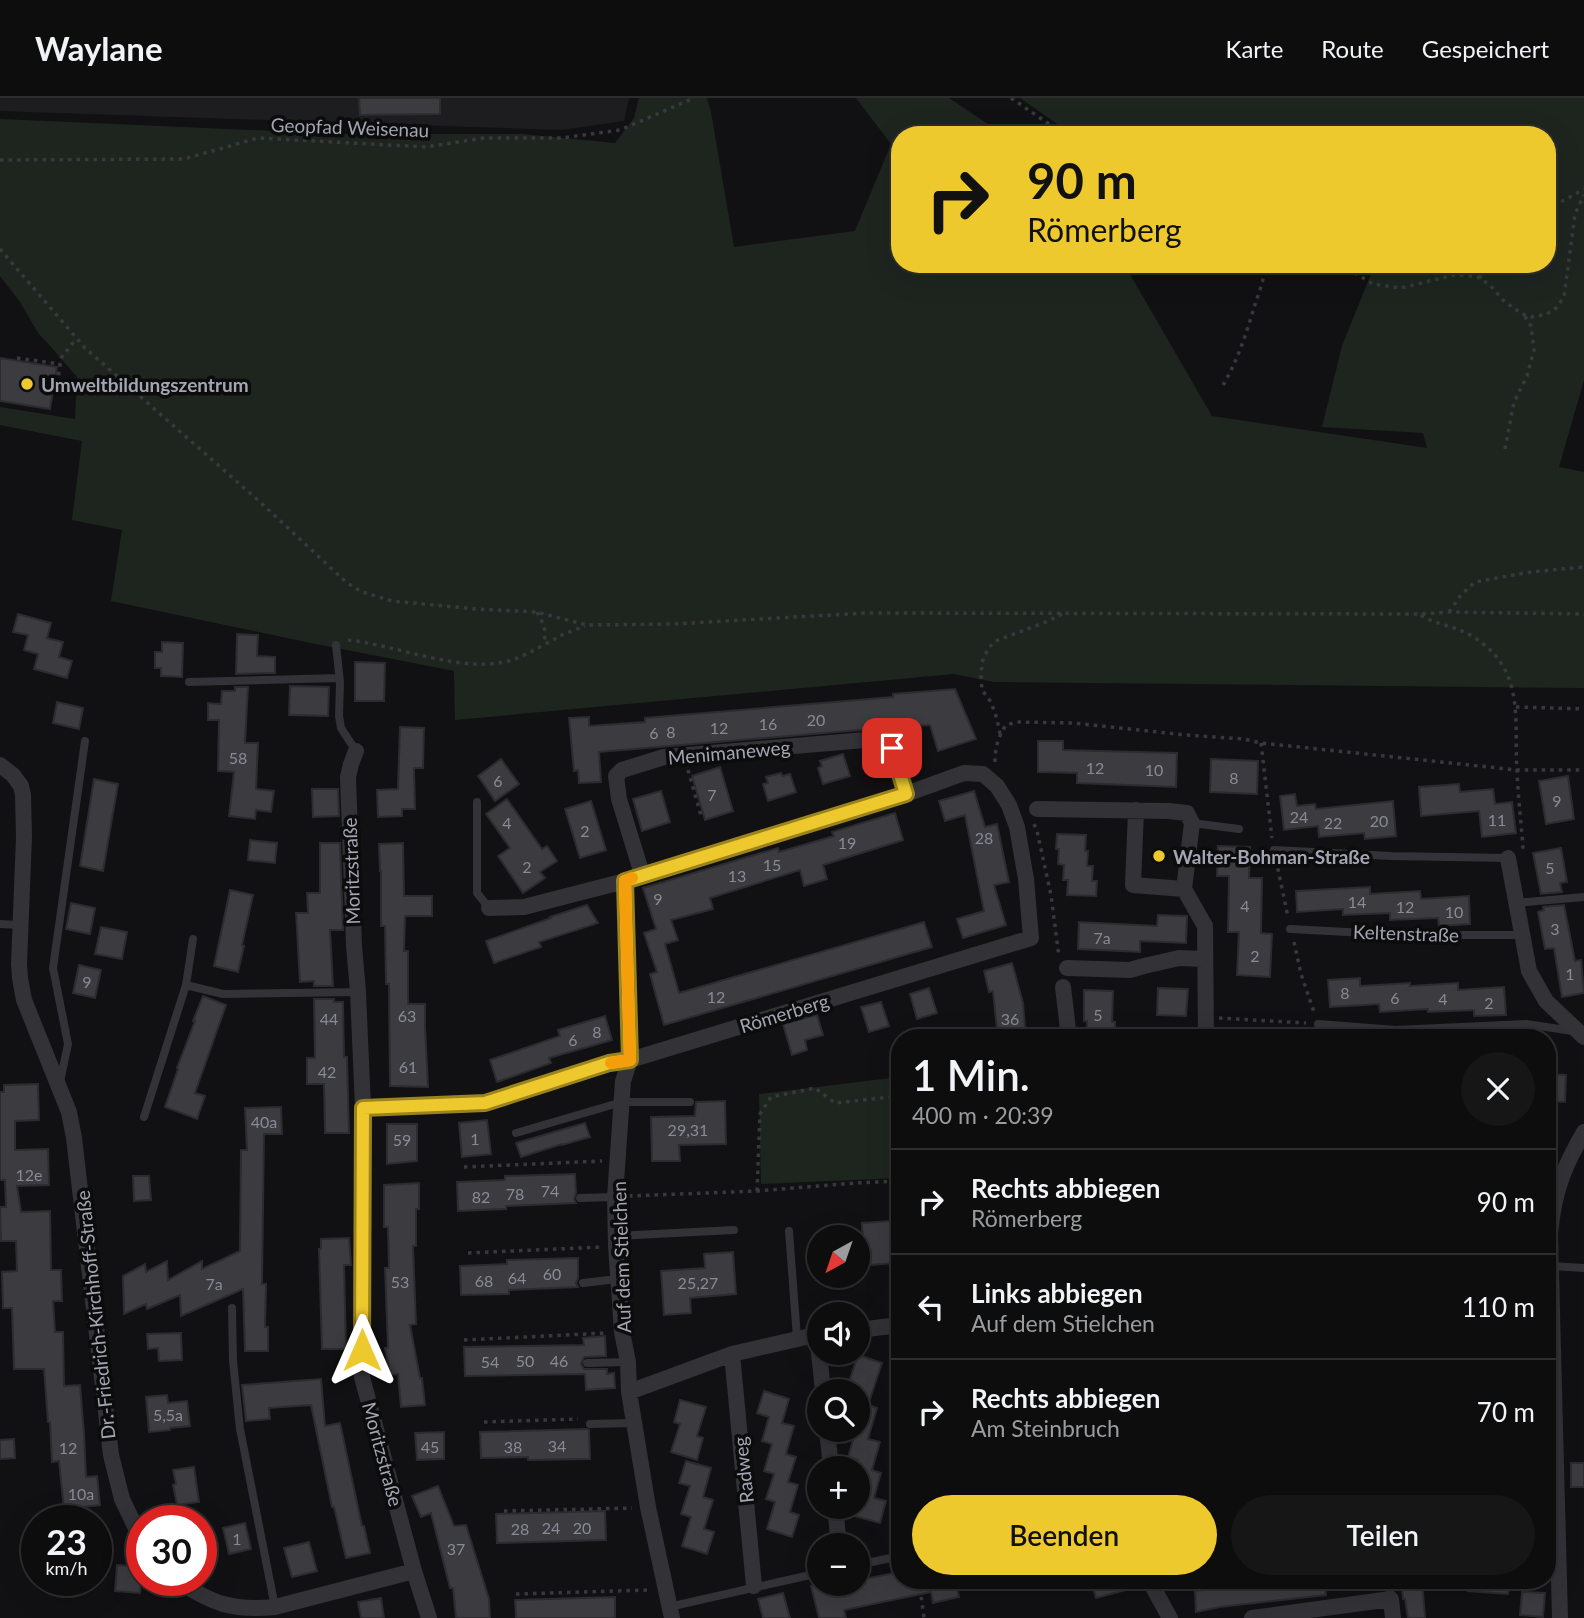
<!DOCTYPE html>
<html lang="de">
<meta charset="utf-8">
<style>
:root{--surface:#0d0d0e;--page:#161617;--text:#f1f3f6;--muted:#9a9c9e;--line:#2d2d2e;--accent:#eec92e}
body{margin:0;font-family:Lato,sans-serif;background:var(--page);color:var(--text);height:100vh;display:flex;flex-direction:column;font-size:26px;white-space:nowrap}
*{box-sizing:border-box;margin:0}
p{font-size:23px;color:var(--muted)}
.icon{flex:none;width:38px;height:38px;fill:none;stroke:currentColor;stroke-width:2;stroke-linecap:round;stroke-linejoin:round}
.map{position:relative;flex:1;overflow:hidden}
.details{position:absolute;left:891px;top:931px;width:665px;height:560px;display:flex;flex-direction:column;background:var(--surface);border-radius:28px;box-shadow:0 7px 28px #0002,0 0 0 2px var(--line)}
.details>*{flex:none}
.top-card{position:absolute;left:891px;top:28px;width:665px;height:147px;border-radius:28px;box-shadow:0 7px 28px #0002,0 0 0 2px var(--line);background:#eec92e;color:#111;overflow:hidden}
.needle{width:46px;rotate:220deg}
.tools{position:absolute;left:807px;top:1127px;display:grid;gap:14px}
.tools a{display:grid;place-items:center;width:63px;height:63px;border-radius:50%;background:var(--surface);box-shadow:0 7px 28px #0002,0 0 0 2px var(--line);font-size:35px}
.speed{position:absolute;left:21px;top:1407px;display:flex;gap:14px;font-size:35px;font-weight:700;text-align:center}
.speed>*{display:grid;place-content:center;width:91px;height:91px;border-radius:50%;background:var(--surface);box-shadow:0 7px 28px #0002,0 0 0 2px var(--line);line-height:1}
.speed small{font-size:18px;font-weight:400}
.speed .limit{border:10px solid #d22;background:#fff;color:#111}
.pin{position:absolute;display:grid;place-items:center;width:60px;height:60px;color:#fff;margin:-30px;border-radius:14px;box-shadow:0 4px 10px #0006}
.me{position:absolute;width:77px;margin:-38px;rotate:0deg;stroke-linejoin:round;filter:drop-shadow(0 0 5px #0008)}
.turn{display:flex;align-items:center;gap:24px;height:147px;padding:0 21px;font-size:32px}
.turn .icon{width:91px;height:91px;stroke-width:2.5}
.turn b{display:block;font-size:49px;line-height:60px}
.round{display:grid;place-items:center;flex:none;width:74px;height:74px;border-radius:37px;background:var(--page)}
.overview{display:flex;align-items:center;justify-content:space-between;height:119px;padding:0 21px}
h1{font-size:42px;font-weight:600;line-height:52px}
.button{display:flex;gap:14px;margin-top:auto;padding:14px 21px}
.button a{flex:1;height:80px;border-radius:42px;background:var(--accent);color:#111;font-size:28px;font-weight:600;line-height:80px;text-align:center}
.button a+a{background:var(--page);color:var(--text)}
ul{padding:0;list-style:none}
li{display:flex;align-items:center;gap:21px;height:105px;padding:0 21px;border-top:2px solid var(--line)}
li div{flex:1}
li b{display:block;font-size:26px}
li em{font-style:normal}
header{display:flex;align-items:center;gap:42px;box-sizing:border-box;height:98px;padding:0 35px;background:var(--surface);border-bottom:2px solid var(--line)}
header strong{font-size:33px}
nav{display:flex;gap:38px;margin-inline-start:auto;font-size:24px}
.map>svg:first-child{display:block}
.built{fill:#1d1d20}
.green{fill:#1e251f}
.building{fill:#3b3b40;stroke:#2c2b2f;stroke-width:2}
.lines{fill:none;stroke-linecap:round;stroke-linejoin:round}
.path{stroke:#38393e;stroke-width:3.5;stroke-dasharray:3.5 5;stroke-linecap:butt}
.lane{stroke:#323237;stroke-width:8}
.street{stroke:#323237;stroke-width:16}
.route-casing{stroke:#9b831e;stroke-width:18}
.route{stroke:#eec92e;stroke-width:12}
.slow{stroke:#f59e0b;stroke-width:12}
.poi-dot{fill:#eec92e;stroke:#0c0c0d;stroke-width:2.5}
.labels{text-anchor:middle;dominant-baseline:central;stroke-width:7;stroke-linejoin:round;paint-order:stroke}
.number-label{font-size:16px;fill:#898a96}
.street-label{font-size:19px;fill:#a3a5b3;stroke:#0c0c0d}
.poi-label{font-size:19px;font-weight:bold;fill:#a3a5b3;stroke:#0c0c0d;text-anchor:start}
</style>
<header>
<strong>Waylane</strong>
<nav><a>Karte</a><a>Route</a><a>Gespeichert</a></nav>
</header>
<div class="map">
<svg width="1584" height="1520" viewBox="0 0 1584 1520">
<rect width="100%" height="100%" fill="#111113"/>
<path class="built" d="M0,0H629L624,23L562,32L0,13Z"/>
<path class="green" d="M639,0H707L711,14L734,149L855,133L891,46L856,0H949L1004,37H900V166H1124L1212,318L1427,350L1423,335L1322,329L1342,248L1375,166H1547V37H1073L1020,0H1584V282L1559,369L1584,374V590L994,584L954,576L455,622L454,573L316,546L111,503L122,432L72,422L82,343L0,327V309L75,321L77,279L52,250L38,235L20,204L0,178V21L344,36H522L615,45L634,20Z
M899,979V1080L761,1086L759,996Z"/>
<path class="building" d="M359,0H440V16L360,17Z
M0,260L57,269L50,311L0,303Z
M18,516L51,525L47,540L63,544L59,559L72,563L67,580L34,571L38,556L24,552L28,537L13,534Z
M237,536L258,537L257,558L275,559V575L236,576Z
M162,544L183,545L182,579L161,578V570H155V554H162Z
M355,564L385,565L384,603H355Z
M290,588L329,589L328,618L289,617Z
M235,589H248L245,645H258L256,691L274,693L271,714L256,712L255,721L229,718L234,674L218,673L219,622H208V605L221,606L222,593H235Z
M955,591L976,641L938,653L930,627L896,629L599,654L601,684L579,685L578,672L574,673L569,620L589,619V628L645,624V620L893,599V596Z
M57,604L83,610L79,631L53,625Z
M400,629L424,630L423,670H414L415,711H402V718L378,719L377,692L398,691Z
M1038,643H1063V652L1177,655L1176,689L1077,685V675L1038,674Z
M843,656L850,678L823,686L818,670L822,668L820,663Z
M501,661L519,686L495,703L478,678Z
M1211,661L1258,663L1257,696L1210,694Z
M720,669L733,713L705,722L692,678Z
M781,675L782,678L790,676L796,694L768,703L763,686L768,685L766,679Z
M1568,678L1574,721L1546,726L1539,683Z
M94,681L118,686L103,773L80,768Z
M1459,686L1460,694L1493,691L1495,706L1512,704L1516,735L1482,739L1479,713L1421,718L1419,689Z
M312,691H338L339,718L313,719Z
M661,693L670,724L642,733L633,701Z
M974,693L985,729L997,726L1009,784L994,787L1006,827L963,840L957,821L984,813L965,717L945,723L939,703Z
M1295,696L1297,708L1315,706L1316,711L1393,703L1396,738L1365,741L1364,735L1319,739L1318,728L1284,732L1280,698Z
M507,701L542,751L547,748L557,763L540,774L545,780L523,795L498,758L510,750L486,716Z
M591,703L606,752L580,760L565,711Z
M895,715L903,742L823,767L827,781L804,788L800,772L710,800L713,811L671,822L678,842L665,846L679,895L924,824L932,849L664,927L650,876L657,874L644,835L656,831L643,790L778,750L779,754L834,738L832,734Z
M1057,736L1086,737L1085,753H1088L1087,768H1093L1092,783H1097L1096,798L1067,797L1068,782H1063L1064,767L1058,766L1059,751H1056Z
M250,742L277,745L275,765L248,762Z
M320,745H340L343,832H330L333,888H314V883L300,884L296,815H308L307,795H320Z
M403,745L404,798H432V818H405L404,853H408V906H425V928L428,989L390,988L389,886H386L385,828H381V773H380L379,746Z
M1218,748L1250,749L1249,780H1262L1261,835L1272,836L1270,879L1237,877L1239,834H1228L1229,778H1217Z
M1561,750L1567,784L1560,785L1562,794L1541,796L1533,755Z
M1370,789V796L1420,793L1421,801L1469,798L1470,826L1439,828L1438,820L1390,822V815L1343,817V811L1297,814L1296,793Z
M230,792L253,797L242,847L244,848L238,874L214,868Z
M71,805L95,810L90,836L66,831Z
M587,807L598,825L539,844L541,849L494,865L486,843L551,820L550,819Z
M1564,807L1575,863L1581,862L1584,895L1562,899L1554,850L1545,851L1538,814L1544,812L1543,809Z
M1158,817L1187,818L1186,845L1140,843V854L1078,851L1079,824L1157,828Z
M101,829L127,834L122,861L95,856Z
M1012,865L1023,905L1025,930L997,932L993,893L989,894L984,873Z
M79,867L101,872L95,900L73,895Z
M1360,880V888L1410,885V888L1458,885V892L1504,889L1506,917L1474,918V912L1428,914V911L1380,914L1379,906L1330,909L1328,882Z
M929,890L937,915L917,921L910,896Z
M1158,890L1188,891L1186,918L1157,917Z
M1084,892L1113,893L1112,924H1115V940L1087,939V923H1084Z
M203,898L226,907L195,995L205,998L197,1021L165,1009L178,971L177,970L195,923H193Z
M314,901H334V904H343L344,959H347L349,1035H325L324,986H307V960H315Z
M881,904L889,928L869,934L861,909Z
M817,917L823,937L805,942L807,952L792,957L783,926Z
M605,918L612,942L549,960L551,965L497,984L490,962L560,938L558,932Z
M1547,976L1566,977L1565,1004L1547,1003Z
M38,986L39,1022L15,1023V1052L48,1051L49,1087L17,1088L21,1114L50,1113L51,1172H61L62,1203H53L55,1234H63L64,1288L80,1287L84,1335L86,1379L97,1378L100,1407L64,1411L59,1363L52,1364L50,1324H48L44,1271H14L12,1210H3L2,1174L17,1173L16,1143H1L0,1109H6L5,1082H0V994H4V987Z
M725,1003L726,1046L679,1047L680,1063H652L651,1019L695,1018L696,1004Z
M281,1009L282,1036H264L262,1186H266L265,1229H268V1253H245L243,1191L181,1218L180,1197L147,1211L146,1206L124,1216L123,1178L145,1166L146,1174L167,1163L168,1182L202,1163V1171L240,1153L241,1052H247L245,1010Z
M487,1022L491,1056L462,1059L459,1025Z
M585,1025L590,1039L562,1047V1046L521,1059L516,1045Z
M387,1026H417V1063L387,1066Z
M575,1076L576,1095L574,1101L576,1105L506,1108V1111L458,1113L457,1084L505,1082V1078Z
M133,1078H149L151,1102L134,1103Z
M419,1085V1111H416V1148H413L416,1226L410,1227L420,1280H422L425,1307L401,1309L398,1276L390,1277L385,1250H388L385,1170H389L388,1129H384V1087Z
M891,1123L894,1165L858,1168V1145L863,1144L862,1125Z
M349,1140L351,1167H344L346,1251H322L319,1151H321V1141Z
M733,1154L736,1196L690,1200L691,1215L664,1217L661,1173L705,1170L704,1156Z
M578,1160V1180L576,1185L578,1189L509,1192V1196L461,1197L460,1168L507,1166V1162Z
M181,1235L182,1262L159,1263L158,1250L148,1251L147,1236Z
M605,1238L606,1258L584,1259L581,1266L584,1271H607V1276L614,1275L615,1290L586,1292L585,1276L465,1278L464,1249L584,1247L583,1240Z
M858,1257L882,1265L868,1307L877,1310L868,1341L880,1344L872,1372L881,1375L874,1400L886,1403L880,1425L855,1418L858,1407V1362L848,1359L856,1332H858V1293H846Z
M321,1281L325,1328L340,1325L362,1428H364L370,1455L346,1460L334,1409H332L311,1307L269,1310L270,1321L246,1323L242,1287Z
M764,1293L789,1301L782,1325L794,1328L786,1356L796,1359L788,1384L798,1387L790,1414L799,1417L792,1439L767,1431L775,1404L766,1401L774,1376L764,1373L772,1346L762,1343L769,1319L757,1315Z
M167,1297L168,1305L187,1303L190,1328L170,1330V1332L149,1334L146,1299Z
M680,1302L706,1309L697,1338L703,1340L697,1362L671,1354L680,1326L674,1324Z
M587,1331L589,1332L590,1361L528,1362V1359L481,1360L480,1334Z
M444,1334V1361L417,1362L415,1335Z
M14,1341L15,1360L0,1361V1342Z
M686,1363L711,1370L703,1399L713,1402L704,1431L714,1434L707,1456L682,1448L691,1419L681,1416L690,1388L679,1385Z
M1571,1365H1584V1389H1571Z
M194,1369L199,1404L177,1407L173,1387L176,1386L173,1372Z
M438,1388L454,1428L466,1427L489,1501L490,1520H456L453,1490H450L431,1415L421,1419L412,1398Z
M605,1413L606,1442L497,1445L496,1416Z
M245,1425L251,1451L229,1456L223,1430Z
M309,1444L317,1473L292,1479L284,1450Z
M117,1467L139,1469L138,1481H141L140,1495L115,1493Z
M900,1474V1482H955L959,1499L933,1505L931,1494L844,1512L846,1520H819L811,1488L818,1486H837L839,1492L865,1486L864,1481Z
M1091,1482H1139L1140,1488L1096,1500Z
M1226,1482H1324L1326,1497L1220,1509L1196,1514L1195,1493L1226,1489Z
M1401,1482H1422L1425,1520H1408L1405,1501H1403Z
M1468,1482H1509L1508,1496L1468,1493Z
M1522,1494L1545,1495L1543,1519L1520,1517Z
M783,1495L790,1520H763L758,1501Z
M615,1499V1520H516L515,1502Z
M381,1500L384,1520H361L358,1504Z"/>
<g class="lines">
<path class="path" d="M1011,0L1065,37
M0,62L184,61L258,40L426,49L484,40H562L620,32L694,0
M1547,113L1552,109L1584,91
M0,151L85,250L259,403L347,485L362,494L392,503L476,511L536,514L587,527L675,526L864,515L1419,516L1449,514L1584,516
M1340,166L1373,186L1401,190L1454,177L1476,178L1490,187L1504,203L1522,216L1532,219L1547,216L1556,210L1564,199L1575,116L1584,97
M1479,180L1492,166
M17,260L60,266
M1223,287C1237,264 1246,236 1254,210C1258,196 1265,181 1265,166
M56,294L61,260L76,241
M1505,351L1514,304L1527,278L1534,252L1531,228L1524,217
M537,514C543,525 548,533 543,546
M1449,514L1461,497L1475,484L1530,474L1584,469
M1421,517C1436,527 1451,527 1466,535C1473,538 1483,545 1488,550C1524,582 1514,630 1517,673C1518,698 1521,723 1523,749L1520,751
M348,542C397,547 464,577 512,562C529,556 545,546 560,538C568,534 577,531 585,528
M1516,609L1584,611
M1000,636L997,621L991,604L982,592L981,579L982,564L989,549L998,542L1046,524L1062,516
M1261,645L1272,740
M995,664C995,650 998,639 1006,627L1017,624L1073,625L1186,637L1244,641L1261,645L1517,672H1584
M688,672L702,721
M1034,726L1037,733L1051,797L1059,859
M1276,762L1288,819
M1294,844L1301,876L1315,917
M1219,920L1306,925
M464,1069L602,1063
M757,1093L760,1016L771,999L815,990L835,1005L900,998
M629,1098L757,1093L855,1085L900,1083
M468,1155L602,1149
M464,1242L606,1235
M484,1324L578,1321
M504,1413L632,1410
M919,1482L924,1520
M993,1482L994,1486
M516,1496L649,1492"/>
<path class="lane" d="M336,547L340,584L339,618L341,630L356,653
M189,584L339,580
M477,704V795L489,810
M1192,725L1239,731
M1274,752L1391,758L1508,760
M1516,805L1584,799
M0,826L20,827
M1290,831L1405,837H1522
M186,887L223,896L358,894
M1318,926L1396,932L1526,926L1573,933
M60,984L68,946L53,870L85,643
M144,1019L186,887L193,841
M516,1035L622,1004H690
M580,1100L615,1099
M789,1133L797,1240
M616,1138L734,1132
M1551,1168L1584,1170
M583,1185L618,1181
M232,1210L233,1263L240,1331L275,1509
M587,1265L628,1264
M590,1326L634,1325
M858,1467L900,1458
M1389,1482L1391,1501
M669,1509L819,1475"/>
<path class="street" d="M356,653L351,666L348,679L354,848L358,894L363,1010L362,1279L414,1473L429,1520
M0,667L13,677L21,688L23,697L24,739L19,866L20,880L24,902L69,1014L74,1040L111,1357L122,1401L142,1443
M1037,711L1169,713L1187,715L1192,725L1184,791L1205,828L1206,940
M1136,712L1133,787L1184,791
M1508,760L1529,873L1546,903L1584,939
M642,776L619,701L616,678L622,672L664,659L889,640L906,696
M625,783L630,962L623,983L615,1099L616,1148L622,1234L628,1264L629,1294L648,1409L672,1520
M1067,870L1130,872L1144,868L1179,860L1204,861
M1063,889L1069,940
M363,1010L485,1005L609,966L630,962L1031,840L1026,781L1017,729L1009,707L997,688L983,676L964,675L906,696L625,783L524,809L489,810
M858,1232L900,1227
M817,1236L823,1293
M732,1256L754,1488
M629,1294L732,1256L819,1236
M827,1332L831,1370
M835,1409L839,1447
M177,1482C212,1506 233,1513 275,1509L414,1473
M1149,1482L1170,1520
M1252,1520L1391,1501L1393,1520
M1560,1520L1550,1136C1554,1094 1563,1070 1584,1034"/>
</g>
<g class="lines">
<defs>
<path id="route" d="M362,1252L363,1010L485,1005L609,965L630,962L625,783L906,696L892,650"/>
</defs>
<use href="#route" class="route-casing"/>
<use href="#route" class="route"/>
<path class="slow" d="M611,965L630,962L625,783L632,780"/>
</g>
<g class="poi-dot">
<circle cx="27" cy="286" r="7"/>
<circle cx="1159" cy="758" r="7"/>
</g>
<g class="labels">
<g class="number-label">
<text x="816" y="621">20</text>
<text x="768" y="625">16</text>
<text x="719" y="629">12</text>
<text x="671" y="633">8</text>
<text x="654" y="634">6</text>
<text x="238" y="659">58</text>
<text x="1095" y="669">12</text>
<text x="1154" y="671">10</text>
<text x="1234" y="679">8</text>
<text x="498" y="682">6</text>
<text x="712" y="696">7</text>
<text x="1557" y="702">9</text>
<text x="1299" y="718">24</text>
<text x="1497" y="721">11</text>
<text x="1379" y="722">20</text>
<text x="507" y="724">4</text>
<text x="1333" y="724">22</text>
<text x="585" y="732">2</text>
<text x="984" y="739">28</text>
<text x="847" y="744">19</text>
<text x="772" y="766">15</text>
<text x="527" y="768">2</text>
<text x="1550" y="769">5</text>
<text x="737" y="777">13</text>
<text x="658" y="800">9</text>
<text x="1357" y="803">14</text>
<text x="1245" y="807">4</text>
<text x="1405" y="808">12</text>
<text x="1454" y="813">10</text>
<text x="1555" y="830">3</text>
<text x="1102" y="839">7a</text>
<text x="1255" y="857">2</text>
<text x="1570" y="875">1</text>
<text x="87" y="883">9</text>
<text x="1345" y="894">8</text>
<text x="716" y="898">12</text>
<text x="1395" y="899">6</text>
<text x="1443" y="900">4</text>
<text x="1489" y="904">2</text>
<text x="1098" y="916">5</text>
<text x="407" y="917">63</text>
<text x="329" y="920">44</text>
<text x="1010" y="920">36</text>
<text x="597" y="933">8</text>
<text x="573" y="941">6</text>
<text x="408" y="968">61</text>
<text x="327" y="973">42</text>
<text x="264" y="1023">40a</text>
<text x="688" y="1031">29,31</text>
<text x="475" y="1040">1</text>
<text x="402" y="1041">59</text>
<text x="29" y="1076">12e</text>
<text x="550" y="1092">74</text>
<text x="515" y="1095">78</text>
<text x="481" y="1098">82</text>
<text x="552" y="1175">60</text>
<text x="517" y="1179">64</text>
<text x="484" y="1182">68</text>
<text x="400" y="1183">53</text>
<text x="698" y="1184">25,27</text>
<text x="214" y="1185">7a</text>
<text x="525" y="1262">50</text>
<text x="559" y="1262">46</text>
<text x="490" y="1263">54</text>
<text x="168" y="1316">5,5a</text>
<text x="557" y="1347">34</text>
<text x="430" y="1348">45</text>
<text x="513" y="1348">38</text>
<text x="68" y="1349">12</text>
<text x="81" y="1395">10a</text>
<text x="551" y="1429">24</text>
<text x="582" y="1429">20</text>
<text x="520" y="1430">28</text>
<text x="237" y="1440">1</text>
<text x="456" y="1450">37</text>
</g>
<g class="street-label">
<text transform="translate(350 29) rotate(2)">Geopfad Weisenau</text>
<text transform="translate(729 654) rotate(-5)">Menimaneweg</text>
<text transform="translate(351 773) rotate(-92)">Moritzstraße</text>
<text transform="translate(1406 835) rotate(2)">Keltenstraße</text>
<text transform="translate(784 915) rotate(-17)">Römerberg</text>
<text transform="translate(621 1159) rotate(-92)">Auf dem Stielchen</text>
<text transform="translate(95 1217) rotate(-96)">Dr.-Friedrich-Kirchhoff-Straße</text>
<text transform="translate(383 1356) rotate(75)">Moritzstraße</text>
<text transform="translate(743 1372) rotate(-96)">Radweg</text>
</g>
<g class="poi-label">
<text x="41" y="286">Umweltbildungszentrum</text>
<text x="1173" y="758">Walter-Bohman-Straße</text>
</g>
</g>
</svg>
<div class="tools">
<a><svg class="needle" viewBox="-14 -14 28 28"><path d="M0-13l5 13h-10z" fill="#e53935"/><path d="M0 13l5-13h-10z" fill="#9a9c9e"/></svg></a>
<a><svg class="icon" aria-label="sound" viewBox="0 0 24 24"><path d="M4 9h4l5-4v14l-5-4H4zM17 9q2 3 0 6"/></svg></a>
<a><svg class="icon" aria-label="search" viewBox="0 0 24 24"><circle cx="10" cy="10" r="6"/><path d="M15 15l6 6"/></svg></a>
<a>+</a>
<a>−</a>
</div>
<div class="speed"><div>23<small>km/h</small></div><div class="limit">30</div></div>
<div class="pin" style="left:892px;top:650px;background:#d93025"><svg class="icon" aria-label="arrive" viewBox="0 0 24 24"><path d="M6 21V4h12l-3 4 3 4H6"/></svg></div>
<svg class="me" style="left:362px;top:1252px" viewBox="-20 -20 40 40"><path d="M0-17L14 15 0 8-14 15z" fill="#eec92e" stroke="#fff" stroke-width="4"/></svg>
<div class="top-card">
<div class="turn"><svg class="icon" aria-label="right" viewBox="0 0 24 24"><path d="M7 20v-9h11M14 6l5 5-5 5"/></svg><div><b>90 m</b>Römerberg</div></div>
</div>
<section class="details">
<div class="overview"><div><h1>1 Min.</h1><p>400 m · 20:39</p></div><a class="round"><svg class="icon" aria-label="close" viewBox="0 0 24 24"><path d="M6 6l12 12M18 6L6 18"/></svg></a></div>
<ul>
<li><svg class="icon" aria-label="right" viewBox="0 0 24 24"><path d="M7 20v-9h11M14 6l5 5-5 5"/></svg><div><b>Rechts abbiegen</b><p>Römerberg</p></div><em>90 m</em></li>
<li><svg class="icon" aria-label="left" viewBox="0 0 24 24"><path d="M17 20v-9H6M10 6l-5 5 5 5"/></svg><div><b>Links abbiegen</b><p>Auf dem Stielchen</p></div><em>110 m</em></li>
<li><svg class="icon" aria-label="right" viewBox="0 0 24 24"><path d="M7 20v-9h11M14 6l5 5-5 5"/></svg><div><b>Rechts abbiegen</b><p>Am Steinbruch</p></div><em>70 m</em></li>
</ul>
<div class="button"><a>Beenden</a><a>Teilen</a></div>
</section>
</div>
